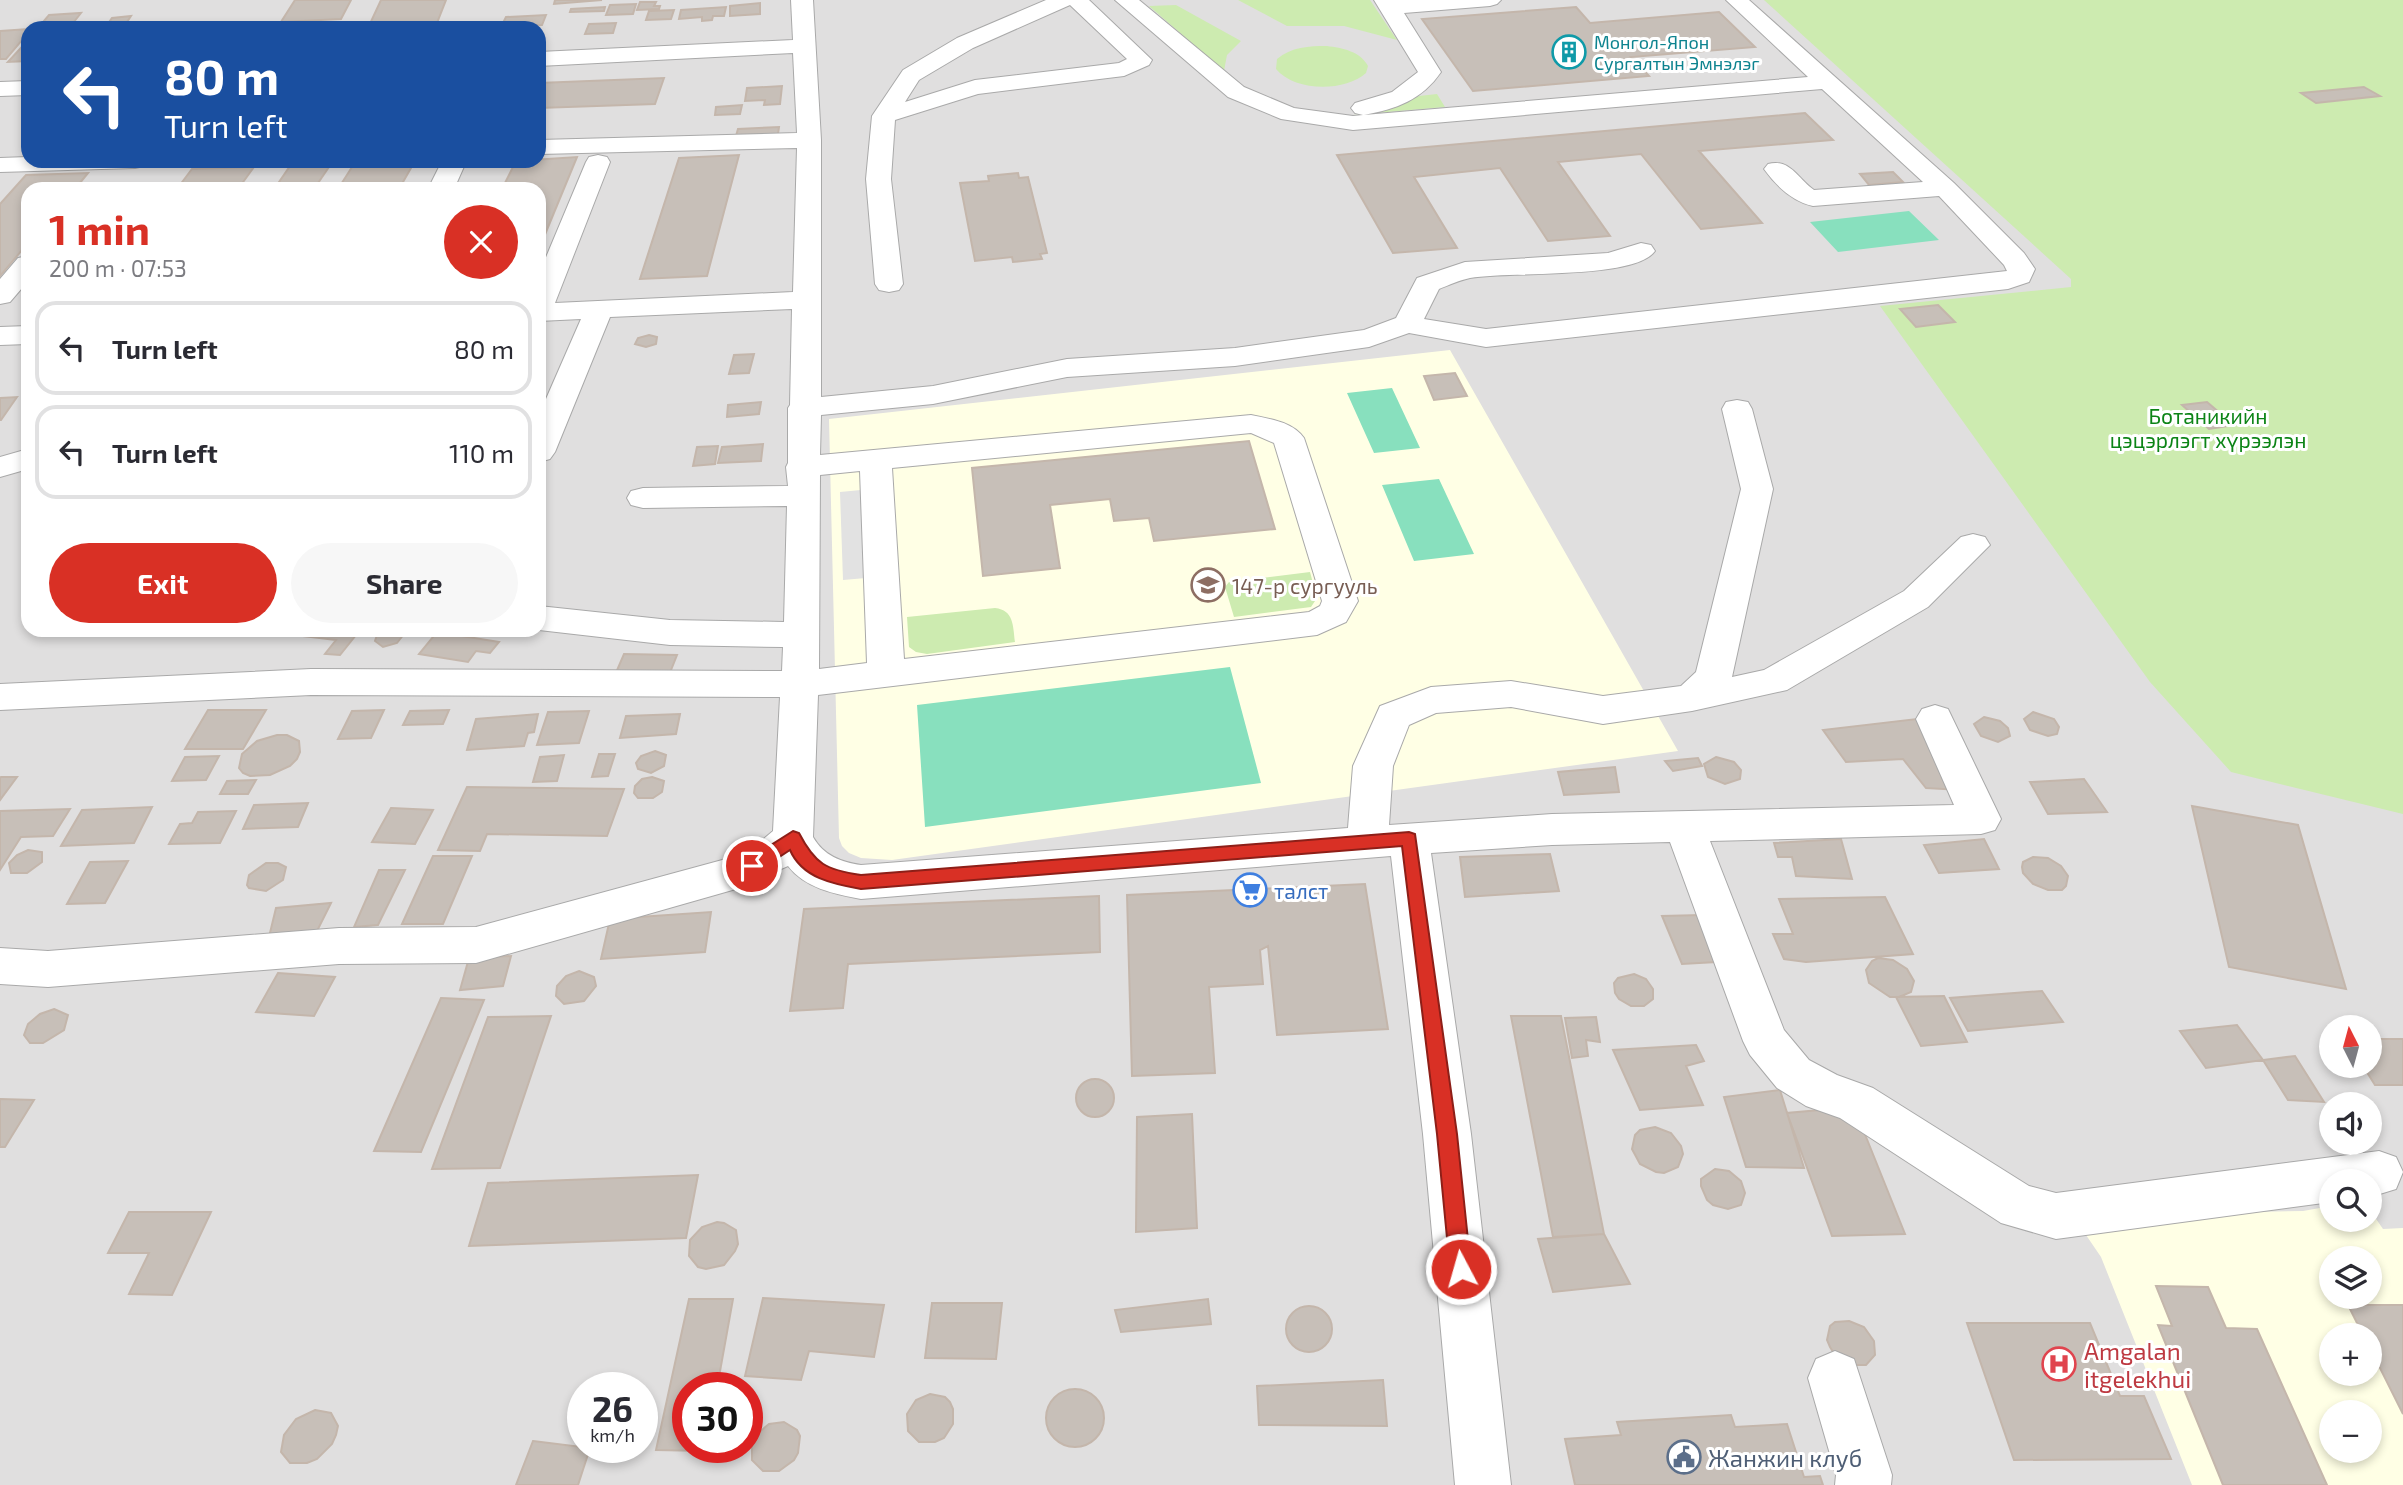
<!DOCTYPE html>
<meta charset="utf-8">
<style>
:root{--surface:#fff;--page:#f7f7f7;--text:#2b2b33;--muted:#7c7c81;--line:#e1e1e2;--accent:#d93025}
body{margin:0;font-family:"Exo 2",sans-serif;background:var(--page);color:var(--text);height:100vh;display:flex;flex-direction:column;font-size:26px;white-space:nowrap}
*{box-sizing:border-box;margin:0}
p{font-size:23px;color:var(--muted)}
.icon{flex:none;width:38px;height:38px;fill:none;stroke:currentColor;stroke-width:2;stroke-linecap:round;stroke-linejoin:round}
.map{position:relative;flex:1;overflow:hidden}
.side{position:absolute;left:21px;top:182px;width:525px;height:455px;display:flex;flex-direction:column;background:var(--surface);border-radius:21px;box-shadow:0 4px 10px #0003}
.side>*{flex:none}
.banner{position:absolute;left:21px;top:21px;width:525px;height:147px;border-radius:21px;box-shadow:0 4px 10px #0003;background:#1a4fa0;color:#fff;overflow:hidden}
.needle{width:46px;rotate:354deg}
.fabs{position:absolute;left:2319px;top:1015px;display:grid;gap:14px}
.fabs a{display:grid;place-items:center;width:63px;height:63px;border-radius:50%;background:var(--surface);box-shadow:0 4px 10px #0003;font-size:35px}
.speed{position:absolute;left:567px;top:1372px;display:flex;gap:14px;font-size:35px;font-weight:700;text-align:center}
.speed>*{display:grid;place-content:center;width:91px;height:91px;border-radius:50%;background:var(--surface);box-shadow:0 4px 10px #0003;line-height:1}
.speed small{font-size:18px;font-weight:400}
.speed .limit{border:10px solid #d22;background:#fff;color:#111}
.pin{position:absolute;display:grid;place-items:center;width:60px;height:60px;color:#fff;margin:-30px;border:4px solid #fff;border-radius:50%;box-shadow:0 2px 7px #0007}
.me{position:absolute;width:77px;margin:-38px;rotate:354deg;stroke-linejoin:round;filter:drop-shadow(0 0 5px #0008)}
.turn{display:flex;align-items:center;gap:24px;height:147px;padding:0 28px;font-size:32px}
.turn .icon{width:91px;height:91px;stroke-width:2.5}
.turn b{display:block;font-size:49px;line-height:60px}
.round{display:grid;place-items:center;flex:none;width:74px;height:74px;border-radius:37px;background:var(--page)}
.head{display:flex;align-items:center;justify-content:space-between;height:119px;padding:0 28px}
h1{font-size:42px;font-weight:700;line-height:52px;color:var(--accent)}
.primary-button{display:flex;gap:14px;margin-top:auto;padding:14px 28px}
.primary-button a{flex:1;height:80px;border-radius:42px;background:var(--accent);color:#fff;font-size:28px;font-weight:700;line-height:80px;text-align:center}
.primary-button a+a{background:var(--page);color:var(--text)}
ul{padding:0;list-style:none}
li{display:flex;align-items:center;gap:21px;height:94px;margin:0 14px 10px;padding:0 14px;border:4px solid var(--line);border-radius:21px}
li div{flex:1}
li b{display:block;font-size:26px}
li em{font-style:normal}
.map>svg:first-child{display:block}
.residential{fill:#e0dfdf;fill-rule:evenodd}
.education{fill:#ffffe5;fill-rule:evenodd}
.grass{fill:#cdebb0}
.pitch{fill:#88e0be}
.parking{fill:#e2e2e2}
.building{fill:#c7bfb8;stroke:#c4b6ab;stroke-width:2}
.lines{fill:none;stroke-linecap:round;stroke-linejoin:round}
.minor-casing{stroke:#a9a9a9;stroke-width:2}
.minor{fill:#fff;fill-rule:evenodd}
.route{fill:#d93025;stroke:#8d1f18;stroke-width:2}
.labels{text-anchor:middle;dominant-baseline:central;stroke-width:6;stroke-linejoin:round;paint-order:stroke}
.far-culture-label{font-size:18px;fill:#0d838f;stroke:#fff;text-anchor:start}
.park-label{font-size:21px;fill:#0c8416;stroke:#fff}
.education-label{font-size:21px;fill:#785e54;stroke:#fff;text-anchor:start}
.shop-label{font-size:21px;fill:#366cbe;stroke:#fff;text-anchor:start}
.near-health-label{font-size:24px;fill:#be3a42;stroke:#fff;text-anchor:start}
.near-service-label{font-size:24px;fill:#4e5e75;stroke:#fff;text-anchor:start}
</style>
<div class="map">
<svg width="2403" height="1485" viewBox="0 0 2403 1485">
<rect width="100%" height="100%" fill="#f2efe9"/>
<path class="residential" d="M0,0H2403V1485H0ZM28,28H539V161H28ZM28,189H539V630H28ZM2331,1027H2370V1066H2331ZM2331,1104H2370V1143H2331ZM2331,1181H2370V1220H2331ZM2331,1258H2370V1297H2331ZM2331,1335H2370V1374H2331ZM583,1388H642V1447H583ZM688,1388H747V1447H688ZM2331,1412H2370V1451H2331Z"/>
<path class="education" d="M1450,350L1678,751L892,860L861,858L849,853L842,846L839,838L829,419Z
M2331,1206V1220H2370V1210L2383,1229L2403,1228V1485H2192L2101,1257L2086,1235L2199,1213L2303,1211ZM2331,1258H2370V1297H2331ZM2331,1335H2370V1374H2331ZM2331,1412H2370V1451H2331Z"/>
<path class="grass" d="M1238,0H1370L1397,40L1344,26H1287Z
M1764,0H2403V814L2231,772L2150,682L1880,306L2071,287V279Z
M1176,5L1241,41L1227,55L1224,71L1149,6Z
M1327,46C1342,48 1360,51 1368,66L1366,73C1345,92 1295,92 1276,69L1277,59C1291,47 1309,46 1327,46Z
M1437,94L1445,107L1353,115L1385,110L1419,96Z
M1310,572L1317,598L1311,607L1234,617L1225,587L1229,582Z
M995,608C1014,610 1013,626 1015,642L927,654L916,652L909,647L907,617Z"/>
<path class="pitch" d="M1909,211L1939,240L1838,252L1810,222Z
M1392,388L1420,448L1374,453L1347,393Z
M1439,479L1474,554L1414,561L1382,485Z
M1230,667L1261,783L925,827L917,705Z"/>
<path class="parking" d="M861,490L866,578L843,580L840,492Z"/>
<path class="building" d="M295,0H351L341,19L281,22Z
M381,0H446L435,28H368Z
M555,0H602L554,4Z
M640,2H656L654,6H660L659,9L637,10Z
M760,3V14L730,16V6Z
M636,4L633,14L606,15L610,5Z
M605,7L604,11L570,12L571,9Z
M726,7L724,16H713L712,20L702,21V17L679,19L681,10Z
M1576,7L1590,23L1719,12L1755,47L1631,57L1649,76L1473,91L1422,19Z
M674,10L671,19L646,20L649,11Z
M81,13L69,28H38L49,15Z
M546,15L542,25L501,27L506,17Z
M131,16L123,28H105L112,18Z
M616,23L613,33L585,34L589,24Z
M28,29V33L6,59H0V31Z
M28,40V61L8,62Z
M664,78L655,104L539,108V83Z
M782,86L780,104L764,105L765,100L745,101L747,88Z
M2364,87L2380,96L2316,103L2301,93Z
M742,105L740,114L715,115L716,107Z
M1805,113L1833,140L1699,151L1762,223L1701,229L1641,154L1558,162L1610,236L1548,241L1500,168L1414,177L1457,248L1393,253L1337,155Z
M779,127L778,134L736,136L738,129Z
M739,155L707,276L640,279L679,158Z
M577,157L539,249V189H502L516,161Z
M415,161L399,189H338L354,164Z
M331,164L316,186L275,188L290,166Z
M254,167L238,189H177L192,169Z
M1893,172L1903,182L1869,185L1860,174Z
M88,173L75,189H28V243L0,276V204L26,175Z
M1018,173L1019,178L1028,177L1047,253L1040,254L1042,259L1013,262L1012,257L975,261L960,183L989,181L988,176Z
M1938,305L1955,322L1916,327L1900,309Z
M649,335L657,337L656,344L646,347L635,344L638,338Z
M754,354L749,373L729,374L734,355Z
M1455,373L1467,396L1434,400L1424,376Z
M17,397L1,420H0V398Z
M761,402L759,414L727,417L728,405Z
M2207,402L2234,425L2209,429L2182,405Z
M1249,441L1275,529L1154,541L1149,518L1114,521L1110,499L1050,505L1060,568L983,576L972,468Z
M763,444L761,461L718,463L722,447Z
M718,446L715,464L693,466L697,447Z
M298,630H360L340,655L325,654L336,640L294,635Z
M384,630H402L404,634L397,643L383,647L375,641L377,635Z
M437,632L499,642L490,653L476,651L468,662L419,654Z
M624,654L677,655L669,675H615Z
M208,710H266L243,749H185Z
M384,710L371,738L338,739L352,711Z
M449,710L443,724L403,725L410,711Z
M589,711L579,743L537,745L548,712Z
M2033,712L2054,719L2059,727L2057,734L2048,736L2030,730L2024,719Z
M538,714L534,732L528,733L524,746L467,750L476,719Z
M680,714L676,734L620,738L626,716Z
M1984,717L2000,721L2008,728L2010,736L1998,742L1981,736L1974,724Z
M1917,719L1960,790L1926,788L1903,759L1846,762L1823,730Z
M277,735H287L299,741L300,752L297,759L290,766L270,775L250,776L243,773L239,768L242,754L257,741Z
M655,751L666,755L664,766L651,773L638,769L636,763L641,756Z
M599,754H615L608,776L592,777Z
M564,755L557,781L533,782L540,757Z
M219,756L206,780L172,781L185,757Z
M1716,757L1734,762L1741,770L1740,779L1725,784L1708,777L1704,764Z
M1698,758L1702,766L1673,771L1665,761Z
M1615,767L1619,792L1564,795L1558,772Z
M1,777H17L0,800V778Z
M652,777L664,781L662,792L653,798H638L634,793L635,786L642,779Z
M2084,779L2107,812L2048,814L2030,782Z
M256,780L248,794H220L227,781Z
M467,787L624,789L607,836L487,834L480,851L438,850Z
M308,803L298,827L243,829L254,805Z
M2192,806L2298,825L2346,989L2229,967Z
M152,807L134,843L61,846L82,810Z
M391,808L433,810L415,844L372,842Z
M70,809L53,836L21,837L0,870V811Z
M236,811L220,843L169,844L180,824L192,823L198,812Z
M1841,839L1852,879L1796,876L1792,857H1778L1774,843Z
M1984,839L1999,869L1939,873L1924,845Z
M28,850L42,852V862L27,873H11L9,863L17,855Z
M1550,854L1559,891L1465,897L1460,857Z
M433,856H472L443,924H402Z
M2033,857L2048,858L2061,866L2068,876L2066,886L2062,890H2048L2033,884L2023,873L2022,867L2023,862Z
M128,861L105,903L67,904L90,862Z
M266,863H278L286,867L283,880L266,891L249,888L247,885L249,875Z
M379,870H405L378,925L354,927Z
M1365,884L1388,1029L1277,1035L1268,946L1260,950L1263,984L1209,987L1215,1073L1132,1076L1127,895Z
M1099,896L1100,952L848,964L843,1008L790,1011L804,909Z
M1885,897L1913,954L1806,962L1784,959L1773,934H1793L1779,899Z
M331,903L314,937H269L276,908Z
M711,912L705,952L601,959L610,919Z
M1702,915L1716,962L1682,964L1662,916Z
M511,956L503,986L460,990L469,958Z
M1878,958L1893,960L1907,969L1914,981L1911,992L1899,997H1890L1869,983L1866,970L1872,961Z
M579,971L594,977L596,986L584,1001L564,1004L556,996L557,986L566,976Z
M278,973L335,977L314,1016L256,1012Z
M1634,974L1646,979L1653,989V999L1644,1006H1631L1619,999L1615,993L1614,983L1618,978Z
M2042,991L2063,1022L1968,1031L1950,998Z
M1944,996L1967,1042L1921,1046L1896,997Z
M441,998L484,1000L421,1152L374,1151Z
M54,1009L68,1015L64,1030L43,1043H30L24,1035L28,1024L40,1014Z
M551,1016L500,1168L432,1169L488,1017Z
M1511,1016H1561L1604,1234L1553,1237Z
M1596,1017L1600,1042L1586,1040L1588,1056L1572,1058L1565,1018Z
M2237,1025L2263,1060L2206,1068L2180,1031Z
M2370,1039H2403V1085H2375L2363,1066H2370Z
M1696,1045L1704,1061L1686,1066L1703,1105L1640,1110L1613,1050Z
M2295,1056L2324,1102L2288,1100L2263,1060Z
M1076 1098a19 19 0 1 1 38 0a19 19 0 1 1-38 0Z
M1780,1090L1804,1168L1746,1167L1724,1097Z
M0,1099L34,1100L5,1147H0Z
M1854,1107L1905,1234L1832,1236L1787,1113Z
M1192,1114L1197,1228L1136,1232L1137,1117Z
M1655,1127L1671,1133L1681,1146L1683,1154L1678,1167L1664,1173L1656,1172L1640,1164L1632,1149L1635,1135L1640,1130Z
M1715,1169L1729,1171L1741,1181L1745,1193L1741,1205L1728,1209L1713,1205L1707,1200L1701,1186V1179Z
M698,1175L686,1238L469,1246L488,1183Z
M129,1212H211L172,1295L129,1294L149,1253H108Z
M717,1222L724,1223L736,1230L738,1244L735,1251L724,1265L706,1269L698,1267L689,1256L690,1240L702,1227Z
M1604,1234L1630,1284L1553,1292L1538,1239Z
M2156,1286L2208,1287L2226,1328L2257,1329L2327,1485H2223L2158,1325L2172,1326Z
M763,1298L884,1305L874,1357L809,1351L801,1380L745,1376Z
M689,1299H733L717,1388H688V1447H705V1451L656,1450Z
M1208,1299L1211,1324L1121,1332L1115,1310Z
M932,1303H1002L996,1359L925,1358Z
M2348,1305H2403V1414L2370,1348V1335H2363Z
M1286 1329a23 23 0 1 1 46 0a23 23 0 1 1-46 0Z
M1849,1321L1864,1327L1874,1341L1875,1355L1866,1365H1850L1835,1355L1830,1347L1827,1340L1830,1326L1835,1322Z
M1967,1323H2090L2120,1396H2144L2171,1459L2014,1460Z
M1383,1380L1387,1426L1259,1425L1257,1386Z
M1046 1418a29 29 0 1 1 58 0a29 29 0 1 1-58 0Z
M930,1394L945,1397L950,1402L953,1409V1424L944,1438L935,1442H919L908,1431L907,1414L916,1400Z
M315,1410L331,1413L338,1426L336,1435L332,1444L317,1459L307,1463H290L281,1452L284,1435L296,1419Z
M1731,1415L1735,1427L1787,1424L1804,1477L1820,1476L1823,1485H1575L1565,1439L1621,1435L1617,1422Z
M784,1422L797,1430L800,1436L798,1453L794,1460L779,1471H763L752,1460V1443L756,1435L769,1424Z
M533,1441L590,1448L578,1485H516Z"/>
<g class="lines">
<defs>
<path id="minor" d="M791,0H813L821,140V397L933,386L1067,359L1235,348L1364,330L1396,318L1417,278L1465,262L1608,253L1641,243L1651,245L1655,251C1635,280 1507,271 1470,278C1460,280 1449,285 1439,289L1424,319L1486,329L2007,271L2004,265L1939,196L1813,206C1792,201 1777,187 1764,169L1768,164C1790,158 1798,179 1814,190L1923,182L1822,89L1353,130L1281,119L1228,97L1115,0H1139L1244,87L1294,108L1353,116L1363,115L1355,113L1351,108L1355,103L1392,92L1418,72L1374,0H1501L1497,4L1490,6L1404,13L1441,72C1422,100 1396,109 1364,115L1808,77L1726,0H1749L1954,183L2024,253L2035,269L2029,282L2008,289L1486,347L1409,333L1369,347L1235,366L1067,377L933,404L821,415L820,455L1251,415C1269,419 1292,421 1304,438L1358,601L1346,622L1317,635L818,695L813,837C824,856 841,862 861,865L1348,828L1353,766L1380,706L1431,687L1511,681L1603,696L1681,686L1696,672L1741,489L1722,409L1726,402L1737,400L1748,402L1752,409L1773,489L1732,677L1764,670L1904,591L1961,537L1973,534L1985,537L1990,545L1928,607L1787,690L1692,711L1603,724L1511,707L1436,713L1409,725L1393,766L1389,825L1552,814L1954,805L1916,719L1922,709L1935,705L1948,709L2001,819L1995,830L1981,834L1710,841L1784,1030L1809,1060L1837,1075L1873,1088L2029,1186L2056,1193L2379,1151L2396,1157L2403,1172L2396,1189L2370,1197V1181H2331V1202L2056,1239L2001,1223L1840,1118L1806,1106L1777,1088L1750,1055L1743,1041L1670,842L1552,845L1431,853L1471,1134L1511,1485H1455L1423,1134L1391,856L861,899C834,894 805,888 788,866L736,889L476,963L339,964L48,987L0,984V948L48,951L339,928L476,927L726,859L754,847L773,831L780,697L311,695L0,710V684L311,669L782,671L783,647L670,645L539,630V606L670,620L784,622L787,506L643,508L631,505L627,498L631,491L643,488L788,486L786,467L788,463V408L790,405L792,309L610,317L555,452L550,459L539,462V415L581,319L539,321V274L586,162L589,157L598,155L607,157L610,162L555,303L793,292L797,148L539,154V140L797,133L793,53L539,66V52L793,40ZM1251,433L1274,443L1322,601L1320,606L1309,612L904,659L892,468ZM860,471L867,663L819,669L820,475Z
M1046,0H1089L1152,60L1149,65L1124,76L978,94L895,120L891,179L903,284L899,290L889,292L879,290L875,284L866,179L872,116L903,70L957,38ZM1070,5L1127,59L1119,63L975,80L905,102L919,80L973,48Z
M28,81V95L0,96V82Z
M28,157V161H147L144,166L135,168L0,172V158Z
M442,161L466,162L454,189H428Z
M28,256V281L10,302L0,304V279L18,258Z
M28,326V344L0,345V327Z
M28,449V469L0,477V457Z
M1835,1351L1854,1359L1892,1475L1891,1485H1835L1836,1475L1808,1378L1816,1359Z"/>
</defs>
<use href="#minor" class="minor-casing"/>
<use href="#minor" class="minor"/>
</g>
<path class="route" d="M793,831L799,833C815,864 826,870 861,875L1409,832L1415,834L1457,1134L1471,1269L1468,1276L1461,1279L1453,1276L1450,1269L1437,1134L1402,846L861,889C833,884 802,878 790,850L758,871H746L744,866L746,861Z"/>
<defs>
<symbol id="building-ring" viewBox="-11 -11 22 22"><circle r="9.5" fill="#fff" stroke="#0f9aa8" stroke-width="1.5"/><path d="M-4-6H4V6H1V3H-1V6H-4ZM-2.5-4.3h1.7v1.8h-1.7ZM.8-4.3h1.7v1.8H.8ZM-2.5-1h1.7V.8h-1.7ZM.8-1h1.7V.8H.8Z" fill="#0f9aa8"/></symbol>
<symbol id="school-ring" viewBox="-11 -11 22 22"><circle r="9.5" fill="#fff" stroke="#8d6e63" stroke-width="1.5"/><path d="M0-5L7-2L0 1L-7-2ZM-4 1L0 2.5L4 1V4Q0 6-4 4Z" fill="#8d6e63"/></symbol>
<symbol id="supermarket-ring" viewBox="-11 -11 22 22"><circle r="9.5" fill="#fff" stroke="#3f7fe0" stroke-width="1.5"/><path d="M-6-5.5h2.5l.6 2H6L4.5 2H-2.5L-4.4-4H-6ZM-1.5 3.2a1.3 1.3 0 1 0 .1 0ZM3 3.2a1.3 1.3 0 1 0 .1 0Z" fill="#3f7fe0"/></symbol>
<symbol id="hospital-ring" viewBox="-11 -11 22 22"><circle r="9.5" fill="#fff" stroke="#e0444e" stroke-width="1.5"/><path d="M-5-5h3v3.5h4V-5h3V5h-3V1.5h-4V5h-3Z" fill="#e0444e"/></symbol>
<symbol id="civic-ring" viewBox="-11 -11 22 22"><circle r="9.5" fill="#fff" stroke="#5c6f8a" stroke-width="1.5"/><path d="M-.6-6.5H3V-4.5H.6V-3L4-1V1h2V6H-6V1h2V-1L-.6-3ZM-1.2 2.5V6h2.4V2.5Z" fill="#5c6f8a"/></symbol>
</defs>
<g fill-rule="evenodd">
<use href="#building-ring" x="1550" y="33" width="38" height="38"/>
<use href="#school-ring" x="1189" y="566" width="38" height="38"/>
<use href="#supermarket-ring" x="1231" y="871" width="38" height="38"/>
<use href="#hospital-ring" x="2040" y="1345" width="38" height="38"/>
<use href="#civic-ring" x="1665" y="1438" width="38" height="38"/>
</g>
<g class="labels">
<g class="far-culture-label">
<text x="1594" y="42">Монгол-Япон<tspan x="1594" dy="21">Сургалтын Эмнэлэг</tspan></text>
</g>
<g class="park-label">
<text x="2208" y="415">Ботаникийн<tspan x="2208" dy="24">цэцэрлэгт хүрээлэн</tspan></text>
</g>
<g class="education-label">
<text x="1232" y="585">147-р сургууль</text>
</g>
<g class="shop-label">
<text x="1274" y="890">талст</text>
</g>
<g class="near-health-label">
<text x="2084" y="1350">Amgalan<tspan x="2084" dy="28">itgelekhui</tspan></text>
</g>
<g class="near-service-label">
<text x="1708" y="1457">Жанжин клуб</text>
</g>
</g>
</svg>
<div class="fabs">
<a><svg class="needle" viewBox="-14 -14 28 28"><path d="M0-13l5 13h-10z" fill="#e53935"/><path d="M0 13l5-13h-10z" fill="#7c7c81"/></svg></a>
<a><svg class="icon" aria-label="sound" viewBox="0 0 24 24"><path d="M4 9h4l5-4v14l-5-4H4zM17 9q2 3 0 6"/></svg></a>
<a><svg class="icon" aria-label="search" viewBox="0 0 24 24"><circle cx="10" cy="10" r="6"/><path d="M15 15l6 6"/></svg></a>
<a><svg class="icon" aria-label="layers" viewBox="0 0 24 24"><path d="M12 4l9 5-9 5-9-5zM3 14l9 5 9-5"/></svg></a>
<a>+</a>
<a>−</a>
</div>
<div class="speed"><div>26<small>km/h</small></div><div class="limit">30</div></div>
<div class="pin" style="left:752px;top:866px;background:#d93025"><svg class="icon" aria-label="arrive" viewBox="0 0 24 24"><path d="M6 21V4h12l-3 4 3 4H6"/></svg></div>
<svg class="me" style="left:1461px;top:1269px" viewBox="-20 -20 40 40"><circle r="17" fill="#d93025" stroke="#fff" stroke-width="3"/><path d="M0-11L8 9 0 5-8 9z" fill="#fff"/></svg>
<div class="banner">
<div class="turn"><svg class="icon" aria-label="left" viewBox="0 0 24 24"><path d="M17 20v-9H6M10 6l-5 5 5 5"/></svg><div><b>80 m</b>Turn left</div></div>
</div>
<section class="side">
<div class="head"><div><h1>1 min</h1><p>200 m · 07:53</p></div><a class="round" style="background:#d93025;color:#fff"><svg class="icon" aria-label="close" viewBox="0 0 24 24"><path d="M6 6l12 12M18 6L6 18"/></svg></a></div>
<ul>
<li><svg class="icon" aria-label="left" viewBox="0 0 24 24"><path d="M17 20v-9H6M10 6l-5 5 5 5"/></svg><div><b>Turn left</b></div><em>80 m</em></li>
<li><svg class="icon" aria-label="left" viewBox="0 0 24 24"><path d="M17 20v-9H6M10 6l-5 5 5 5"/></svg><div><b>Turn left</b></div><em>110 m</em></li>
</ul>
<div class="primary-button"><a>Exit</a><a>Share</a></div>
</section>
</div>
